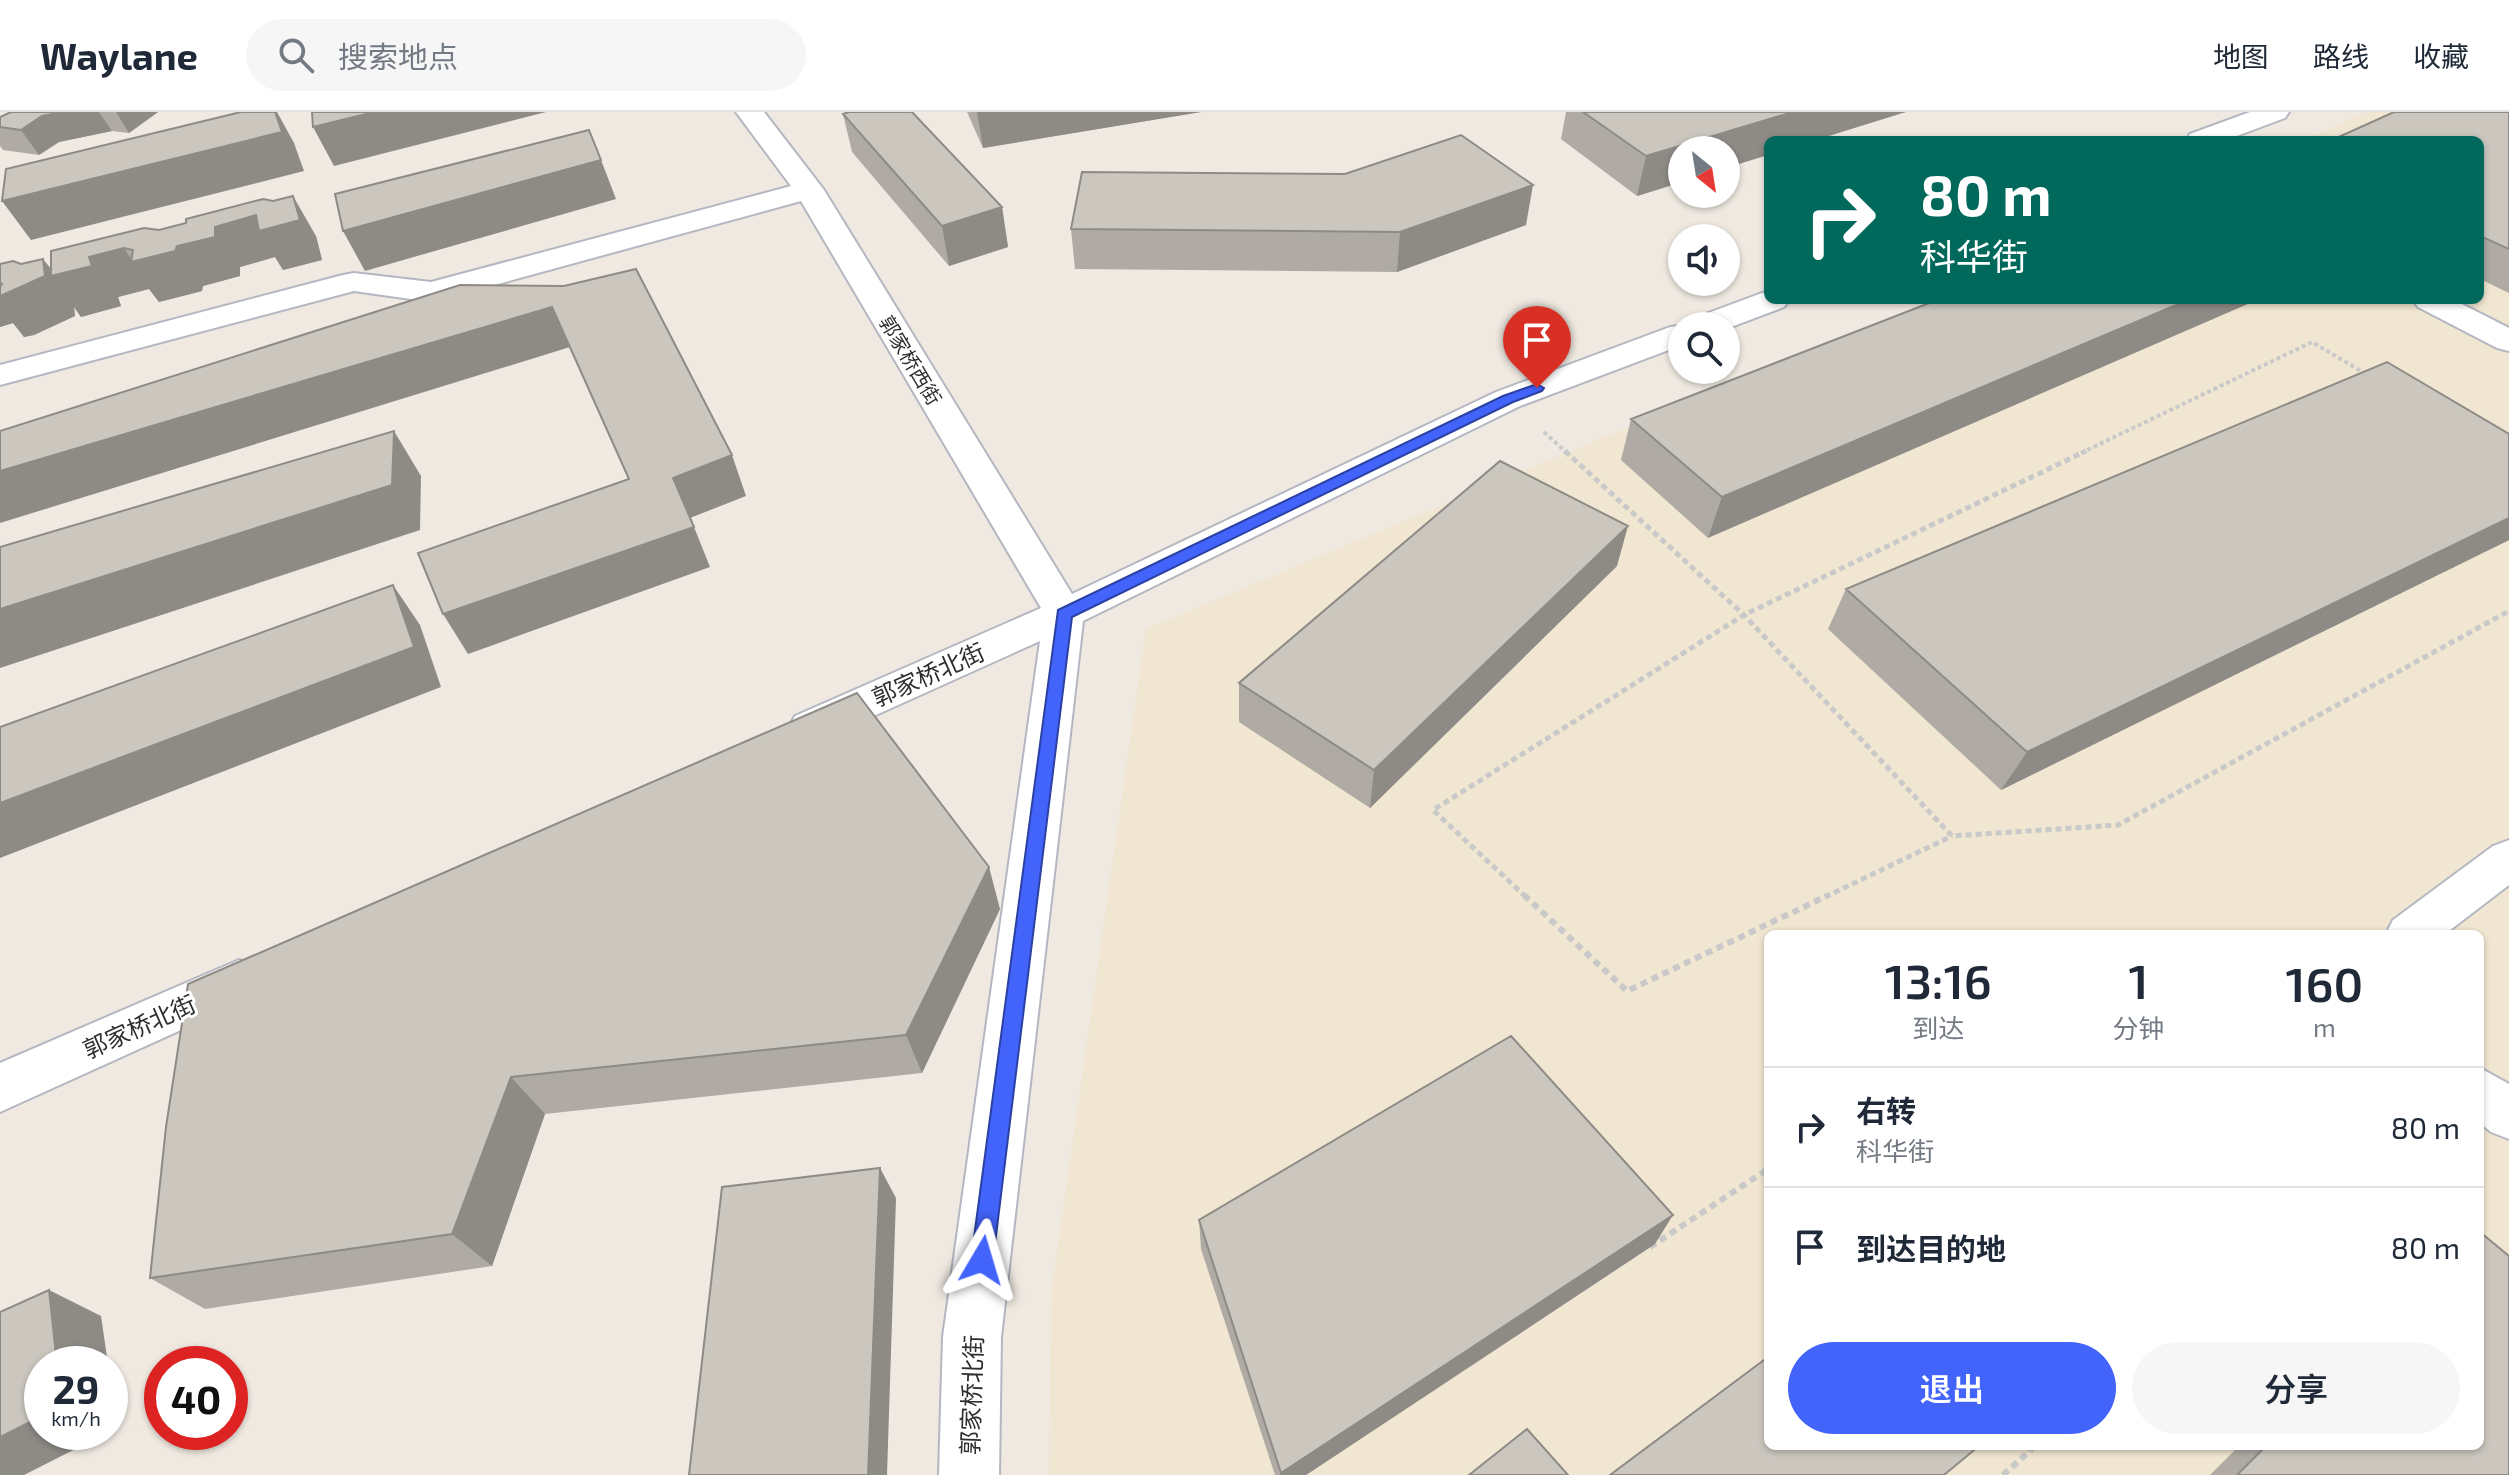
<!DOCTYPE html>
<html lang="zh">
<meta charset="utf-8">
<style>
:root{--surface:#fff;--page:#f6f6f7;--text:#1f2937;--muted:#747a83;--line:#e0e1e3;--accent:#4264fb}
body{margin:0;font-family:"Exo 2","Noto Sans SC",sans-serif;background:var(--page);color:var(--text);height:100vh;display:flex;flex-direction:column;font-size:30px;white-space:nowrap}
*{box-sizing:border-box;margin:0}
p{font-size:26px;color:var(--muted)}
.icon{flex:none;width:44px;height:44px;fill:none;stroke:currentColor;stroke-width:2;stroke-linecap:round;stroke-linejoin:round}
.map{position:relative;flex:1;overflow:hidden}
.sheet{position:absolute;left:1764px;top:818px;width:720px;height:520px;display:flex;flex-direction:column;background:var(--surface);border-radius:12px;box-shadow:0 2px 6px #0004}
.sheet>*{flex:none}
.guide{position:absolute;left:1764px;top:24px;width:720px;height:168px;border-radius:12px;box-shadow:0 2px 6px #0004;background:#00695c;color:#fff;overflow:hidden}
.needle{width:52px;rotate:150deg}
.buttons{position:absolute;left:1668px;top:24px;display:grid;gap:16px}
.buttons a{display:grid;place-items:center;width:72px;height:72px;border-radius:50%;background:var(--surface);box-shadow:0 2px 6px #0004;font-size:40px}
.speed{position:absolute;left:24px;top:1234px;display:flex;gap:16px;font-size:40px;font-weight:700;text-align:center}
.speed>*{display:grid;place-content:center;width:104px;height:104px;border-radius:50%;background:var(--surface);box-shadow:0 2px 6px #0004;line-height:1}
.speed small{font-size:20px;font-weight:400}
.speed .limit{border:12px solid #d22;background:#fff;color:#111}
.pin{position:absolute;display:grid;place-items:center;width:68px;height:68px;color:#fff;margin:-82px -34px;border-radius:50% 50% 50% 0;rotate:-45deg;box-shadow:0 0 8px #0007}
.pin .icon{rotate:45deg}
.me{position:absolute;width:88px;margin:-44px;rotate:7deg;stroke-linejoin:round;filter:drop-shadow(0 0 6px #0008)}
.turn{display:flex;align-items:center;gap:28px;height:168px;padding:0 24px;font-size:36px}
.turn .icon{width:104px;height:104px;stroke-width:2.5}
.turn b{display:block;font-size:56px;line-height:68px}
.eta{display:flex;justify-content:space-evenly;align-items:center;height:136px;text-align:center}
.eta b{font-size:48px;font-weight:600;line-height:56px}
.button{display:flex;gap:16px;margin-top:auto;padding:16px 24px}
.button a{flex:1;height:92px;border-radius:48px;background:var(--accent);color:#fff;font-size:32px;font-weight:600;line-height:92px;text-align:center}
.button a+a{background:var(--page);color:var(--text)}
ul{padding:0;list-style:none}
li{display:flex;align-items:center;gap:24px;height:120px;padding:0 24px;border-top:2px solid var(--line)}
li div{flex:1}
li b{display:block;font-size:30px}
li em{font-style:normal}
header{display:flex;align-items:center;gap:48px;box-sizing:border-box;height:112px;padding:0 40px;background:var(--surface);border-bottom:2px solid var(--line)}
header strong{font-size:38px}
nav{display:flex;gap:44px;margin-inline-start:auto;font-size:28px}
.search{width:560px;height:72px;background:var(--page);display:flex;align-items:center;gap:20px;box-sizing:border-box;padding:0 28px;border-radius:44px;color:var(--muted);font-size:30px}
.map>svg:first-child{display:block}
.education{fill:#f0e6d1;fill-rule:evenodd}
.lines{fill:none;stroke-linecap:round;stroke-linejoin:round}
.minor-casing{stroke:#b4b7c1;stroke-width:4}
.tertiary-casing{stroke:#b4b7c1;stroke-width:4}
.path-far2{stroke:#c9c9c9;stroke-width:4;stroke-dasharray:4 3;stroke-linecap:butt}
.path-far1{stroke:#c9c9c9;stroke-width:5;stroke-dasharray:6 4;stroke-linecap:butt}
.path{stroke:#c9c9c9;stroke-width:6;stroke-dasharray:7 5;stroke-linecap:butt}
.minor{fill:#fff;fill-rule:evenodd}
.tertiary{fill:#fff;fill-rule:evenodd}
.wall{fill:#afaba4}
.shaded-wall{fill:#8e8b86}
.building{fill:#cbc7bf;stroke:#8e8b86;stroke-width:2}
.route{fill:#4264fb;stroke:#2b41a3;stroke-width:2}
.labels{text-anchor:middle;dominant-baseline:central;stroke-width:6;stroke-linejoin:round;paint-order:stroke}
.far-street-label{font-size:20px;fill:#2e2e2e;stroke:#fff}
.street-label{font-size:24px;fill:#2e2e2e;stroke:#fff}
</style>
<header>
<strong>Waylane</strong>
<div class="search"><svg class="icon" aria-label="search" viewBox="0 0 24 24"><circle cx="10" cy="10" r="6"/><path d="M15 15l6 6"/></svg>搜索地点</div>
<nav><a>地图</a><a>路线</a><a>收藏</a></nav>
</header>
<div class="map">
<svg width="2509" height="1363" viewBox="0 0 2509 1363">
<rect width="100%" height="100%" fill="#efe9e1"/>
<path class="education" d="M2367,0H2509V1363H1049L1051,1182L1146,517L1932,188H2480V28H2305ZM1768,822H2480V1334H1768Z"/>
<g class="lines">
<defs>
<path id="minor" d="M2413,188H2454L2509,216V239L2497,236L2418,195Z
M2509,728V773L2445,822H2386L2393,808L2493,734Z
M2480,956L2509,972V1027L2491,1020L2480,1011Z"/>
<path id="tertiary" d="M736,0H764L824,78L1072,482L1496,280L1670,215L1687,213L1692,207L1762,181L1768,180V188H1789L1784,195L1726,217V214H1682V233L1520,294L1083,509L1001,1225L999,1363H939L943,1225L1040,529L825,626L810,631L795,626L789,615L795,604L1041,496L801,89L432,190L354,179L0,273V253L343,163L354,161L431,170L791,74Z
M2250,0H2289L2285,6L2226,28H2186L2190,22Z
M239,848L256,854L263,869L256,884L0,1000V951Z"/>
</defs>
<use href="#minor" class="minor-casing"/>
<use href="#tertiary" class="tertiary-casing"/>
<path class="path-far2" d="M1544,320L1567,341
M2081,341L2312,230L2366,262"/>
<path class="path-far1" d="M1565,339L1744,503L1952,724L2118,713L2509,499
M1526,785L1433,698L1744,503L2086,339
M1825,785L1952,724"/>
<path class="path" d="M1524,783L1627,879L1829,783
M1650,1135L1768,1057
M2003,1363L2031,1338L2027,1334"/>
<use href="#minor" class="minor"/>
<use href="#tertiary" class="tertiary"/>
</g>
<path class="wall" d="M11,0H158L129,21L112,19L59,30L39,43L3,38L0,34V5Z
M967,0H1201L983,36Z
M1566,0H1906L1682,38V70L1637,84L1561,27Z
M2509,0V181L2480,167V28Z
M843,2L1002,95L1008,135L949,154L852,40Z
M1526,113L1397,160L1075,157L1071,117Z
M159,118L316,124L322,148L283,158L275,145L240,155V164L203,174L202,179L159,190L149,177L118,185L121,194L81,205L74,195L75,204L34,223L24,225L13,211L0,215V152H21L51,157Z
M1937,188L1708,426L1621,348L1631,307Z
M2509,322V428L2001,678L1828,517L1846,477Z
M1617,454L1370,696L1239,610V571Z
M1000,797L922,961L545,1002L492,1154L205,1197L150,1166L166,1015Z
M1199,1108L1655,1132L1306,1363H1275L1201,1137Z
M2239,1334H2480L2509,1363H2210Z"/>
<path class="shaded-wall" d="M63,0H99L112,19L59,30L39,43L21,18L42,4Z
M116,0H158L129,21Z
M275,0H277L294,31L304,59L31,128L2,89Z
M374,0H546L334,54L313,15Z
M977,0H1201L983,36Z
M1793,0H1906L1816,28H1768V43L1726,56V38H1682V70L1637,84L1646,44Z
M601,48L616,87L365,159L343,119Z
M1533,73L1526,113L1397,160L1400,120Z
M293,84L316,124L322,148L283,158L275,145L240,155V164L203,174L202,179L159,190L149,177L118,185L121,194L81,205L74,195L75,204L34,223L24,225L13,211L0,215V181L43,147L56,163L89,145L124,136L133,150L177,134L215,115Z
M1002,95L1008,135L949,154L942,114Z
M2188,188H2257L1708,426L1722,385Z
M552,195L570,235L0,411V359Z
M394,319L421,364L420,418L0,556V497Z
M732,343L746,384L690,406L673,366Z
M2509,406V428L2001,678L2027,640Z
M1628,414L1617,454L1370,696L1374,658Z
M694,415L710,455L468,542L443,502Z
M393,473L420,513L441,575L0,746V691Z
M989,755L1000,797L922,961L906,923Z
M511,965L545,1002L492,1154L452,1122Z
M880,1056L896,1086L887,1363H868Z
M1673,1103L1655,1132L1306,1363H1281V1361Z
M49,1178L101,1204L108,1252H57Z
M110,1269L116,1316L110,1319Z
M42,1304V1320H109L24,1363H0V1325Z"/>
<path class="building" d="M11,0H63L42,4L21,18L0,15V5Z
M241,0H275L282,20L2,89L6,57Z
M312,0H374L313,15Z
M849,0H912L1002,95L942,114L843,2Z
M1583,0H1793L1646,44Z
M2394,0H2509V137L2480,124V28H2332Z
M589,18L601,48L343,119L335,82Z
M1461,23L1533,73L1400,120L1071,117L1082,60L1345,62Z
M293,84L300,108L259,119L256,103L215,115V125L177,134L175,139L131,150L133,138L124,136L89,145L92,154L51,164V139L144,116L159,118L186,111V107L263,87L273,89Z
M43,147L45,164L0,184V175L2,172L0,171V152L13,149L21,152Z
M636,157L732,343L673,366L694,415L443,502L418,441L629,367L552,195L0,359V319L460,173L564,174Z
M1937,188H2188L1722,385L1631,307Z
M2387,250L2509,322V406L2027,640L1846,477Z
M394,319L392,373L0,497V435Z
M1500,349L1628,414L1374,658L1239,571Z
M393,473L414,535L0,691V615Z
M857,581L989,755L906,923L511,965L452,1122L150,1166L166,1015L188,872Z
M1511,924L1673,1103L1281,1361L1199,1108Z
M880,1056L868,1363H689L722,1075Z
M2480,1120L2509,1144V1363H2237L2266,1334H2480Z
M49,1178L57,1252H42V1304L0,1325V1200Z
M1768,1245V1334H1979L1944,1363H1610Z
M1527,1317L1568,1363H1469Z"/>
<path class="route" d="M1537,272L1544,276L1542,279L1513,290L1072,505L993,1148L990,1156L982,1159L974,1156L971,1148L1058,498L1503,284Z"/>
<g class="labels">
<g class="far-street-label">
<text transform="translate(911 248) rotate(59)">郭家桥西街</text>
</g>
<g class="street-label">
<text transform="translate(928 562) rotate(-24)">郭家桥北街</text>
<text transform="translate(139 914) rotate(-24)">郭家桥北街</text>
<text transform="translate(971 1283) rotate(-88)">郭家桥北街</text>
</g>
</g>
</svg>
<div class="buttons">
<a><svg class="needle" viewBox="-14 -14 28 28"><path d="M0-13l5 13h-10z" fill="#e53935"/><path d="M0 13l5-13h-10z" fill="#747a83"/></svg></a>
<a><svg class="icon" aria-label="sound" viewBox="0 0 24 24"><path d="M4 9h4l5-4v14l-5-4H4zM17 9q2 3 0 6"/></svg></a>
<a><svg class="icon" aria-label="search" viewBox="0 0 24 24"><circle cx="10" cy="10" r="6"/><path d="M15 15l6 6"/></svg></a>
</div>
<div class="speed"><div>29<small>km/h</small></div><div class="limit">40</div></div>
<div class="pin" style="left:1537px;top:276px;background:#d93025"><svg class="icon" aria-label="arrive" viewBox="0 0 24 24"><path d="M6 21V4h12l-3 4 3 4H6"/></svg></div>
<svg class="me" style="left:982px;top:1148px" viewBox="-20 -20 40 40"><path d="M0-17L14 15 0 8-14 15z" fill="#4264fb" stroke="#fff" stroke-width="4"/></svg>
<div class="guide">
<div class="turn"><svg class="icon" aria-label="right" viewBox="0 0 24 24"><path d="M7 20v-9h11M14 6l5 5-5 5"/></svg><div><b>80 m</b>科华街</div></div>
</div>
<section class="sheet">
<div class="eta">
<div><b>13:16</b><p>到达</p></div>
<div><b>1</b><p>分钟</p></div>
<div><b>160</b><p>m</p></div>
</div>
<ul>
<li><svg class="icon" aria-label="right" viewBox="0 0 24 24"><path d="M7 20v-9h11M14 6l5 5-5 5"/></svg><div><b>右转</b><p>科华街</p></div><em>80 m</em></li>
<li><svg class="icon" aria-label="arrive" viewBox="0 0 24 24"><path d="M6 21V4h12l-3 4 3 4H6"/></svg><div><b>到达目的地</b></div><em>80 m</em></li>
</ul>
<div class="button"><a>退出</a><a>分享</a></div>
</section>
</div>
